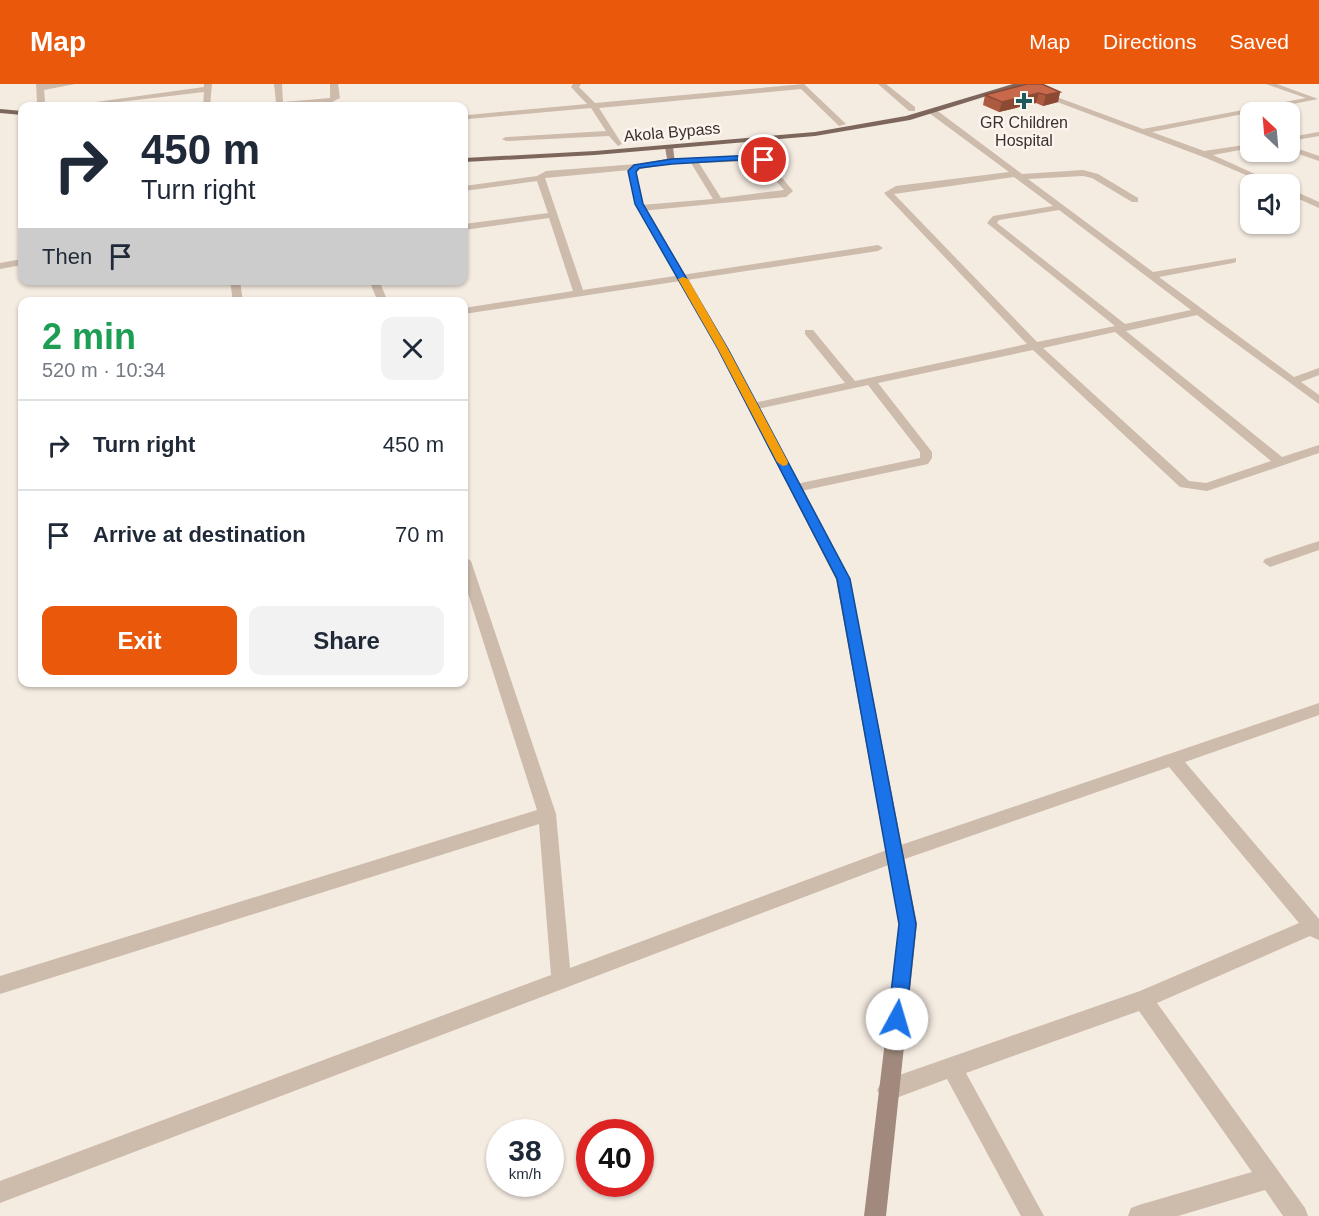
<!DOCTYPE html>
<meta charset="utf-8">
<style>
:root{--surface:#fff;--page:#f2f2f3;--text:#1f2937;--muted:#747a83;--line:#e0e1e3;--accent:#ea580c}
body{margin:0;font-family:Helvetica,sans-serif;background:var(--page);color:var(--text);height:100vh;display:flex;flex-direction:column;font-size:22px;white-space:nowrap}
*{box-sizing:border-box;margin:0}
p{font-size:20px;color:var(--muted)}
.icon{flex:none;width:33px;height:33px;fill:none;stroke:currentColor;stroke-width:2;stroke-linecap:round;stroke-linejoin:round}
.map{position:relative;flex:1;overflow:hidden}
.details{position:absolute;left:18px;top:213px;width:450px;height:390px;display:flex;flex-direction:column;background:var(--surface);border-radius:12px;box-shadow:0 2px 4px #0004}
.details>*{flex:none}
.top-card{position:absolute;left:18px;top:18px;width:450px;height:183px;border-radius:12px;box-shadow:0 2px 4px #0004;background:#fff;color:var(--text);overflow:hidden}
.needle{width:39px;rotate:334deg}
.controls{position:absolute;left:1240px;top:18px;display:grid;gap:12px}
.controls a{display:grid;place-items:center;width:60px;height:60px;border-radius:12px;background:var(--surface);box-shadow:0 2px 4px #0004;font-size:30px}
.speed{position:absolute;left:486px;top:1035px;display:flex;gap:12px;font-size:30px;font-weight:700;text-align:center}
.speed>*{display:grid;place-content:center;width:78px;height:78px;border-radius:50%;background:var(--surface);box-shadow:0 2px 4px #0004;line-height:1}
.speed small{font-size:15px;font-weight:400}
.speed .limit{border:9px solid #d22;background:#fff;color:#111}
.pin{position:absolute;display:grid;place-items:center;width:51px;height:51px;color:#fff;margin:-26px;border:3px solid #fff;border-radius:50%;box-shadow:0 2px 6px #0007}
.me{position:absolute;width:66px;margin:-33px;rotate:6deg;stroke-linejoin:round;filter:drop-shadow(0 0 4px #0008)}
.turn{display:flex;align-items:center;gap:21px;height:126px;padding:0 24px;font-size:27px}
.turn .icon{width:78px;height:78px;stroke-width:2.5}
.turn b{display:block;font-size:42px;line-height:51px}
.then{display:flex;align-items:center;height:57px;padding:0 24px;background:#0003;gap:12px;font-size:22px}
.round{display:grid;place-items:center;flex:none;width:63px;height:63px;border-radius:12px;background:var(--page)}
.head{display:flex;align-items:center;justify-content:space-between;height:102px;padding:0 24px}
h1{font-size:36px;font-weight:700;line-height:45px;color:#1e9e55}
.action{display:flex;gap:12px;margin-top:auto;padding:12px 24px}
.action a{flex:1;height:69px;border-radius:12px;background:var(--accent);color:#fff;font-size:24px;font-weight:700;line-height:69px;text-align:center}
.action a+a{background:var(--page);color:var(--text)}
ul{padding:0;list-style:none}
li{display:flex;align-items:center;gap:18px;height:90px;padding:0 24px;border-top:2px solid var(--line)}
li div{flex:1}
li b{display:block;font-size:22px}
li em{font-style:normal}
header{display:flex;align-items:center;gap:36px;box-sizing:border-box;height:84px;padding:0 30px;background:var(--accent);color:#fff}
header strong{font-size:28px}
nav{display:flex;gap:33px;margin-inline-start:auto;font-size:21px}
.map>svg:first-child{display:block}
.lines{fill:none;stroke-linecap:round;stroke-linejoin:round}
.street{fill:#cdbbac;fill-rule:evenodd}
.secondary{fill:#a18a7d;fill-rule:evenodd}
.primary{fill:#7d675c;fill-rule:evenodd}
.wall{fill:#ac5a40}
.shaded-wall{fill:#8c4a34}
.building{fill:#c8694b;stroke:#8c4a34;stroke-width:1.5}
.route{fill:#1a73e8;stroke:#114b97;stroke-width:1.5}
.slow{fill:#f59e0b}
.poi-dot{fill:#1f5a5e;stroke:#fbf5ee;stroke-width:2}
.labels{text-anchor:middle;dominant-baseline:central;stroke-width:5;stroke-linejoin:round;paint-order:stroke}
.far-poi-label{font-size:16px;fill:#3b302b;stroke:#fbf5ee}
.far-street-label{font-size:16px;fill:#3b302b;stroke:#fbf5ee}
</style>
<header>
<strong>Map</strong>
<nav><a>Map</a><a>Directions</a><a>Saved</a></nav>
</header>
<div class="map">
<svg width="1319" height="1132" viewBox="0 0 1319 1132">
<rect width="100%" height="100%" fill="#f4ebe1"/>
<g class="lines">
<path class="street" d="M36,0H75L44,6L45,17L41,22H35L37,17Z
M204,0H212L210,22H203L204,8L85,22H67L204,3Z
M274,0H282L283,18L330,14V0H338L340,14L332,18L257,22L260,20L276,18Z
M573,0H581L579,3L595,19L804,0L846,40L839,42L801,5L599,24L622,60L618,62L609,52L506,57L502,55L506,53L606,47L591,24L468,35L464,33L468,31L587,20L571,3Z
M878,0H886L915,23V27H909Z
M1266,0H1277L1318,15L1152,48L1204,67L1251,60V64L1213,71L1277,100H1267L1206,74L1036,10L1043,8L1143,45L1306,14Z
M929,25H935L1022,90L1083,86L1098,90L1138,114V118H1132L1092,94L1083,92L1028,95L1153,188L1236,174V178L1233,179L1159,193L1294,293L1319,284V291L1301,298L1319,311V320L1197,231L1126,247L1282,373L1319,361V369L1207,407L1180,403L1033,266L878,299L932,368V374L928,380L796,408L791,407L790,404L796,400L920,374V368L868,301L753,326L749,324V320L845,299L805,250V246H813L855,297L1027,260L884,109L896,102L1009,88L929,29ZM1014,93L1053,122L993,132L987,139L1115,242L1037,258L894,110ZM1059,126L1191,226L1125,240L997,139L999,136ZM1115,248L1271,377L1206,399L1189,397L1043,264Z
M19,33H22V38H18Z
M1319,48V52L1290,57V53Z
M1290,62L1319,72V77L1290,67Z
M764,72L793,107L786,113L641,127L637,124L641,121L713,115L691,79H669V75ZM759,77L784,106L721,114L699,79Z
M637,80L640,81V85L545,94L583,206L878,161L883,164L878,167L464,230V224L573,207L549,134L464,146V140L548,129L537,97L464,107V102L537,92L546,87Z
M1290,105L1319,118V124L1290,111Z
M22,175V181L0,185V179Z
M136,196H161C155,201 142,201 136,196Z
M230,196H240L243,218H233Z
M369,196H379L388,218H378Z
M1319,457V466L1270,483L1263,478L1265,475Z
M464,472L471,477L556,730L570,884L895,763L1319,619V631L1185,678L1319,835V856L1310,852L1157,919L1305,1124L1308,1132H1283L1265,1106L1178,1132H1128L1131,1124L1139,1121L1252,1088L1139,927L966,989L1044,1132H1021L947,995L888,1017L881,1013L877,1006L881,999L888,995L1140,907L1299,839L1169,683L899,777L0,1119V1097L551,891L539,740L0,910V892L537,726L464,497Z"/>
<path class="secondary" d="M669,61L673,63L675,79L640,85L636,88L643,120L728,265L850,495L917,840L886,1132H864L899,840L836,495L718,265L635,120L628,87L634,81L667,75L665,63Z"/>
<path class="primary" d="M1013,0H1025L910,36L815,52L595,71L464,78V74L595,67L815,48L906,32Z
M0,25L22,27V31L0,29Z"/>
</g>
<path class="wall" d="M1060,8L1058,18L1043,22L1036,19L999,28L983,21L985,11Z"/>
<path class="shaded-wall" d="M1060,8L1058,18L1043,22L1046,11Z
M1039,9L1036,19L999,28L1002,18Z"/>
<path class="building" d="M1027,0H1042L1060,8L1046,11L1039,9L1002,18L985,11Z"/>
<path class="route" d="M756,71L768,76L764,78L756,75L672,80L639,84L636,88L643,120L728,265L850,495L916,840L906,935L903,941L897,944L890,941L888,935L899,840L837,495L718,265L635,120L628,87L634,81L672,75Z"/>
<path class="slow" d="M683,193L688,195L728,265L788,378L787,381L783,382L777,378L718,265L678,195Z"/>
<path class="poi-dot" d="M1021 8h6v6h6v6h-6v6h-6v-6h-6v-6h6z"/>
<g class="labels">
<g class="far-poi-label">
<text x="1024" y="38">GR Children<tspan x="1024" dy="18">Hospital</tspan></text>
</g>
<g class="far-street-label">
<text transform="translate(672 48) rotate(-5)">Akola Bypass</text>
</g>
</g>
</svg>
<div class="controls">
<a><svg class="needle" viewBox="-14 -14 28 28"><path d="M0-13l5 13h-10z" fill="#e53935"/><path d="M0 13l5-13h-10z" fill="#747a83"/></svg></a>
<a><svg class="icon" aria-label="sound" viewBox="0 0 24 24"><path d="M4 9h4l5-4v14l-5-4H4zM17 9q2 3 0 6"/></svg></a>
</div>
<div class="speed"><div>38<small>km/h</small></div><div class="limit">40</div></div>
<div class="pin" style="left:764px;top:76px;background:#d93025"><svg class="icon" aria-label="arrive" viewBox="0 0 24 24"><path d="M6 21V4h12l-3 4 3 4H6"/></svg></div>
<svg class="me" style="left:897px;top:935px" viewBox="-20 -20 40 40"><circle r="19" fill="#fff"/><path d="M0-13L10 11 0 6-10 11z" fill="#1a73e8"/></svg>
<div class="top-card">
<div class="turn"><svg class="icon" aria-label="right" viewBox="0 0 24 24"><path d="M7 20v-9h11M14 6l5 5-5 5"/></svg><div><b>450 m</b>Turn right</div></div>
<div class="then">Then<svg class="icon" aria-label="arrive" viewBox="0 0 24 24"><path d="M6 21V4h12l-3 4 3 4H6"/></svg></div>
</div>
<section class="details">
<div class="head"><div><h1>2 min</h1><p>520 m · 10:34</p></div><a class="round"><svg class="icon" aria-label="close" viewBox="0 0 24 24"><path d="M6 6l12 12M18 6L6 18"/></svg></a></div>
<ul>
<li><svg class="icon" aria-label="right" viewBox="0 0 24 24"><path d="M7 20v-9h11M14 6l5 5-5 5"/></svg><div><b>Turn right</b></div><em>450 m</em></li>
<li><svg class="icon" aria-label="arrive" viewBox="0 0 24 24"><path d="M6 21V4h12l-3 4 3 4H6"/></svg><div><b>Arrive at destination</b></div><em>70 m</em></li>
</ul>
<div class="action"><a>Exit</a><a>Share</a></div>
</section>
</div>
